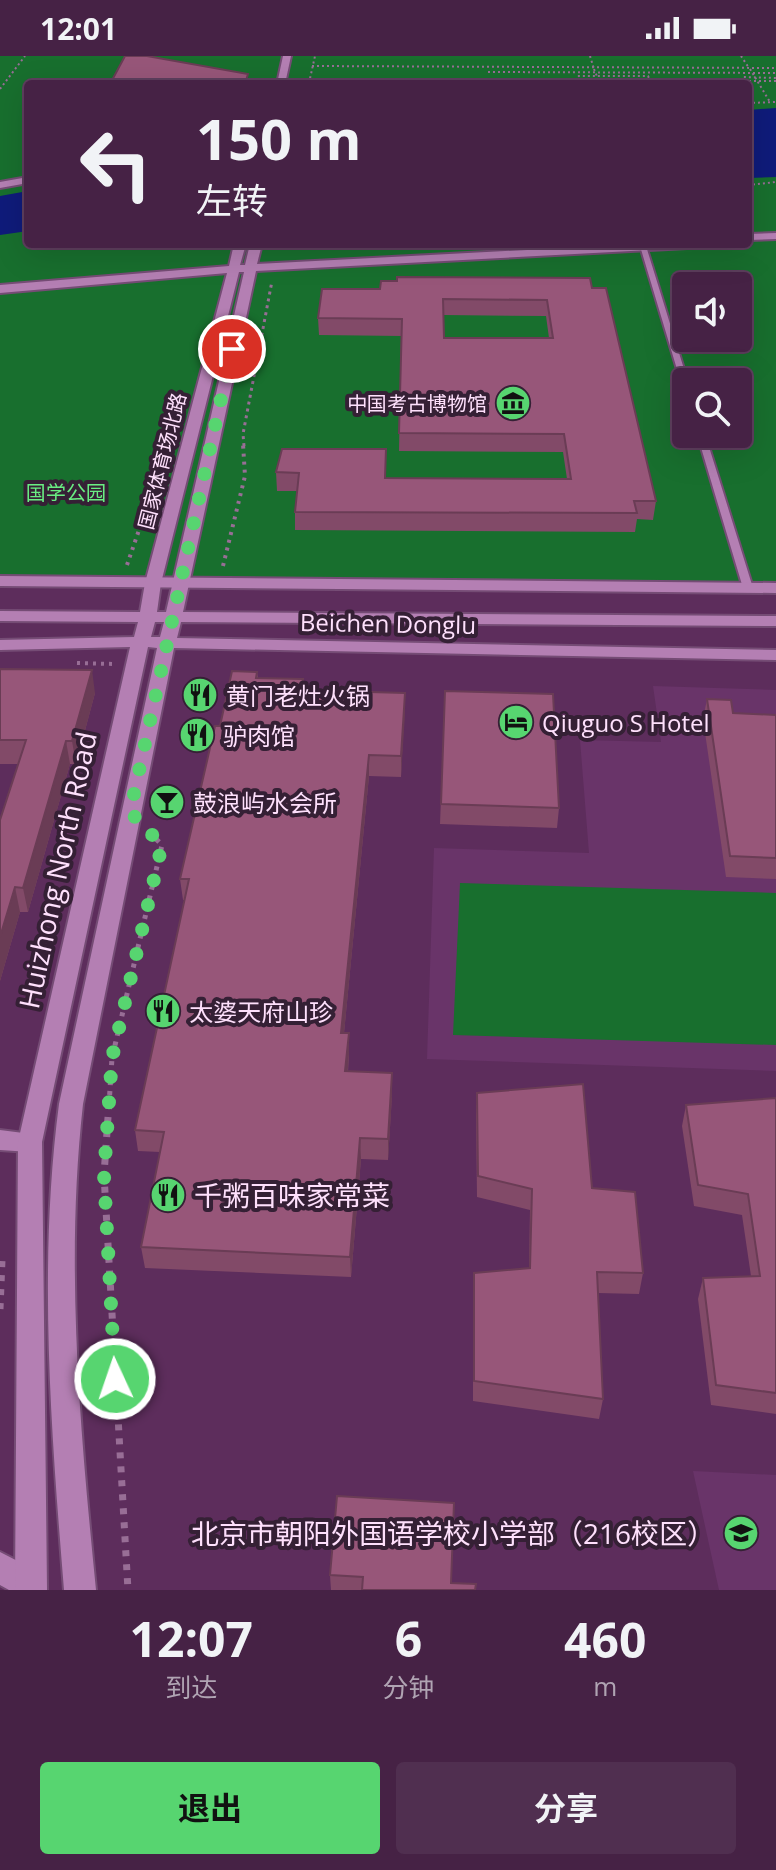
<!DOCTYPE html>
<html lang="zh">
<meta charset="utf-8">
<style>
:root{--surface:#462245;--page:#502f50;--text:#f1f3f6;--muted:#b0a4b3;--line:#5e3f5e;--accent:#57d570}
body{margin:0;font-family:"Open Sans","Noto Sans SC",sans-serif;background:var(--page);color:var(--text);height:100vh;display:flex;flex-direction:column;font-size:30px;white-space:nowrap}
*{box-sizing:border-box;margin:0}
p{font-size:26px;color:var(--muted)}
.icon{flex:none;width:44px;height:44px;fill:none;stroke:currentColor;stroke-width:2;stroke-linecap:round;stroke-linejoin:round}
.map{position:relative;height:1534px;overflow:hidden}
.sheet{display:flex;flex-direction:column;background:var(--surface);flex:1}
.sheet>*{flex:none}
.top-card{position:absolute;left:24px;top:24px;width:728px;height:168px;border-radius:8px;box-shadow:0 8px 32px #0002,0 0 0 2px var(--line);background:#462245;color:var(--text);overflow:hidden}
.controls{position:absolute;left:672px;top:216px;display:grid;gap:16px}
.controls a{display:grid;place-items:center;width:80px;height:80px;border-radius:8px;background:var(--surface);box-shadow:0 8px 32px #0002,0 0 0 2px var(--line);font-size:40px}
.pin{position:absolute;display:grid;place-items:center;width:68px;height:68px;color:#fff;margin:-34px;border:4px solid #fff;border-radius:50%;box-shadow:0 2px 8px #0007}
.me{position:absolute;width:88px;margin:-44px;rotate:357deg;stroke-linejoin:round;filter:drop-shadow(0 0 6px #0008)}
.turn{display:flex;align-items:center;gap:28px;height:168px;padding:0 40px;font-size:36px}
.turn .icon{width:104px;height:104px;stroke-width:2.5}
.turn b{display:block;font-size:56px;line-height:68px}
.eta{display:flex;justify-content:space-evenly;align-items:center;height:136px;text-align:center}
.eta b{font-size:48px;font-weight:700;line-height:56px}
.primary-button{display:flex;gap:16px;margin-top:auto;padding:16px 40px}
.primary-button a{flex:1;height:92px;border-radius:8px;background:var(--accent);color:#111;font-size:32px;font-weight:700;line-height:92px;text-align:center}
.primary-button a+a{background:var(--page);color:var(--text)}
.status{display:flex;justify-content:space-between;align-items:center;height:56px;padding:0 40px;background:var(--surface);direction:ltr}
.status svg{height:22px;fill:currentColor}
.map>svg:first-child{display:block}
.built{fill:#693469}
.green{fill:#186f2e;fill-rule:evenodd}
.water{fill:#0f1b7a}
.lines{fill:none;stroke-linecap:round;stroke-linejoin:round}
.lane-casing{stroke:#754c75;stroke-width:4}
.street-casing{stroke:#754c75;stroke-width:4}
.secondary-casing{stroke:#754c75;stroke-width:4}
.path-far4{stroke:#986e96;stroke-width:2;stroke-dasharray:2 3;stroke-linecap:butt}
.path-far3{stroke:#986e96;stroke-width:3;stroke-dasharray:3 4;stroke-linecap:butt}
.path-far2{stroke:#986e96;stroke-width:4;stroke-dasharray:3 5;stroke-linecap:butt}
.path-far1{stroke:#986e96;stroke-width:5;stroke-dasharray:4 6;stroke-linecap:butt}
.path{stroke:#986e96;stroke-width:7;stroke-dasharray:6 8;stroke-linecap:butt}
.lane{fill:#b47fb3;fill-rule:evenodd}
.street{fill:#b47fb3;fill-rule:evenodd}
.secondary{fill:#b47fb3;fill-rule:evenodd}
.path-bridge{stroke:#986e96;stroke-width:2;stroke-dasharray:2 3;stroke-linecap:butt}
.wall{fill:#824a68;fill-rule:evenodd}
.shaded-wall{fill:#6a3c55}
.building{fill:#975679;stroke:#6a3c55;stroke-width:2;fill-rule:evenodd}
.route{stroke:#57d570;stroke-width:14;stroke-dasharray:0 25.2}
.labels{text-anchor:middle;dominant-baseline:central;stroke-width:8;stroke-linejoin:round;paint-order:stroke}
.far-poi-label{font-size:20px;fill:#fee0fc;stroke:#352035;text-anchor:end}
.far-street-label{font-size:20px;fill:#fee0fc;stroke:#352035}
.far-park-label{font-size:20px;fill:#69ed82;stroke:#352035}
.street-label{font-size:24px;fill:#fee0fc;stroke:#352035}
.poi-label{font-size:24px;fill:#fee0fc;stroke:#352035;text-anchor:start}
.near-street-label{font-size:28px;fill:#fee0fc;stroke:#352035}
.near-poi-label{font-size:28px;fill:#fee0fc;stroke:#352035;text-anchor:start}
</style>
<div class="status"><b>12:01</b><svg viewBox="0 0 49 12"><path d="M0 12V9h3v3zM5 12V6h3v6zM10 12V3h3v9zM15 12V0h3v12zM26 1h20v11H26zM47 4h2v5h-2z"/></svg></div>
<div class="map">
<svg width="776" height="1534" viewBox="0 0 776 1534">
<rect width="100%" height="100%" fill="#5d2d5c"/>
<path class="built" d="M653,630L776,634V1015L427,1003L434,792L589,797L580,684L661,686Z
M693,1415L776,1419V1534H719Z"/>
<path class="green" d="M0,0H776V528L0,522ZM28,28H748V188H28ZM686,230H738V282H686ZM686,326H738V378H686Z
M460,827L776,837V989L453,979Z"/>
<path class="water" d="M776,52V121L748,122V54Z
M28,135V175L0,179V140Z"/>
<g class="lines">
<defs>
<path id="lane" d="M643,188L646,190L688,326H686V332L682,330L640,190Z
M697,378H705L753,532L751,534H745L743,532Z"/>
<path id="street" d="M28,121V127L0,132V126Z
M0,520L776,527V537L0,530Z
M0,1074L39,1079L42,1086L39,1093L30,1096L0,1094Z
M0,1496L41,1517L46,1528L43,1534H9L0,1529Z"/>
<path id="secondary" d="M283,0H291L285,28H277Z
M776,177V183L748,184V178Z
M234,188H246L240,209H245L250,188H262L257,208L642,188H712L706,191L256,215L183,556L776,560V570L181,566L177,582L776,594V604L174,592L83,1048C65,1208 80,1374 96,1534H64C51,1374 38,1208 59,1048L157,592L148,591L42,1086L47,1534H15L18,1086L130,591L0,594V584L134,581L138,566L0,565V555L140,556L145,527L227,217L0,237V229L229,210ZM239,216H244L166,556H157L161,527ZM155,566H164L160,581H151Z"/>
</defs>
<use href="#lane" class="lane-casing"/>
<use href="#street" class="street-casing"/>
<use href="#secondary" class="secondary-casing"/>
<path class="path-far4" d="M590,0L594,13
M741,0L749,12
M312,10L776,12
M488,16L776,17
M578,24L577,20H648L650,24
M744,25L743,21L776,22
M309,27L776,25
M309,27L315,0
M0,33L25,0
M748,47L776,46
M748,129L776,126"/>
<path class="path-far3" d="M278,189L287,188
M244,390L243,378L272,225"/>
<path class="path-far2" d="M127,509L164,401
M223,510L245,420L243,388
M77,607L115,608"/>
<path class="path-far1" d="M109,1049L112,1002L162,789L148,775"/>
<path class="path" d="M109,1047L104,1119L128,1534
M0,1253L2,1204"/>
<use href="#lane" class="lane"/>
<use href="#street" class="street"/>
<use href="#secondary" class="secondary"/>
<path class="path-bridge" d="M594,13L600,28
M750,13L770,46"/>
</g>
<path class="wall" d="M592,232L656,445L653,464L637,463L635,476L295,474V456L297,435H277L276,416L282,393L386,422L567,423L563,396L399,395L401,280L319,279L318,262L322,233ZM444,259L546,260L549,282H444Z
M0,613L95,637L76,708H70L28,856H20L0,925V764L19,708H0Z
M257,616L258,622L303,623L304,634L405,637L401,721L369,720L344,977H349V998L348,1016L392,1039L388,1104L361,1103L351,1221L145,1212L141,1191L160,1096L138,1095L135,1074L185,844H183L180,823Z
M445,635L559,752L557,772L440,768Z
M707,643L733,657L776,659V823L726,821L703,663Z
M477,1037L592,1132L643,1217L639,1238L598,1237L603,1343L599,1363L473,1345V1238L474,1217L529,1212L530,1154L477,1141L476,1058Z
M776,1042V1358L711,1349L698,1243L703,1222L751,1220L742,1159L694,1150L682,1070L686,1049Z
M330,1519L451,1527L475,1534H331Z"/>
<path class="shaded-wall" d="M92,614L95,637L76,708L72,685Z
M405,637V658L401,721V700Z
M66,685L70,708L28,856L23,832Z
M369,699V720L342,998L341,977Z
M15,831L20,856L0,925V881Z
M349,977V998L346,1037L345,1015Z
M392,1017V1039L388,1104V1083Z
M360,1082L361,1103L351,1221L350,1201Z"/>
<path class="building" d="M125,0H147L248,18L245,28H134L133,27L110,28Z
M397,221L590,222L592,232H606L656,445H634L637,457L295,456L299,417L276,416L282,393H386L385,422L571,423L564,378L399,377L402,263L318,262L322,233H380L381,225H397ZM443,243L547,244L553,282H444Z
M0,613L92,614L72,685H66L23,832L15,831L0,881V764L26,684H0Z
M232,615L257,616L256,622L303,623L301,634L405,637L401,700L369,699L341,977H349L345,1015L392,1017L388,1083L360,1082L350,1201L141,1191L164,1076L135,1074L189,823H180L215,670H220Z
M445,635L553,638L559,752L441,748Z
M707,643L731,644L733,657L776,659V802L730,800Z
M583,1028L592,1132L635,1136L643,1217L597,1216L603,1343L474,1325V1217L530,1212L532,1133L478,1120L477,1037Z
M776,1042V1337L716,1329L703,1222L760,1220L748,1138L698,1129L686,1049Z
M337,1440L454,1447L451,1527L476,1528L475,1534H362L363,1521L330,1519Z"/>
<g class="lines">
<path class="route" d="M115,1323L104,1119L112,1002L162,789L130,756L232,293"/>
</g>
<defs>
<symbol id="museum-disc" viewBox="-11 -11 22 22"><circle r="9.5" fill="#57d570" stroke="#352035"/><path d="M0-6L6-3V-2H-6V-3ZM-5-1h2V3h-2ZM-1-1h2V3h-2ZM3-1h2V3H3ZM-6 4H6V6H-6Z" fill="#111"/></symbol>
<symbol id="restaurant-disc" viewBox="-11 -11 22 22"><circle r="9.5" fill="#57d570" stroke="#352035"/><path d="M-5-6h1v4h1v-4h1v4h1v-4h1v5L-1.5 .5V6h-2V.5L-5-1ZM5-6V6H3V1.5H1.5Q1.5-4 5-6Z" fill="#111"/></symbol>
<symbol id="hotel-disc" viewBox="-11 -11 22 22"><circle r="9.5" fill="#57d570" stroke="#352035"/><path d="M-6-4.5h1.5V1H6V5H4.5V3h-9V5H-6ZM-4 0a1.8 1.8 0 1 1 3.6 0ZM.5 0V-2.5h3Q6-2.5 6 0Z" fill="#111"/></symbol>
<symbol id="bar-disc" viewBox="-11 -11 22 22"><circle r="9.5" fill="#57d570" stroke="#352035"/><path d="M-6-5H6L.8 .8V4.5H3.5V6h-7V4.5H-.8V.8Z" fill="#111"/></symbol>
<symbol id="school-disc" viewBox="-11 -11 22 22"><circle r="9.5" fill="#57d570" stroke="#352035"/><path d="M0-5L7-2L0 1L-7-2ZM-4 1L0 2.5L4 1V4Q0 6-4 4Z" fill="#111"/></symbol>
</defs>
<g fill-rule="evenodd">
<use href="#museum-disc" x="493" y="327" width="40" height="40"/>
<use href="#restaurant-disc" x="180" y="619" width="40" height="40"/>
<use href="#hotel-disc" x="496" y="646" width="40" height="40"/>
<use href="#restaurant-disc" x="177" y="659" width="40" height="40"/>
<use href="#bar-disc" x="147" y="726" width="40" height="40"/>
<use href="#restaurant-disc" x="143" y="935" width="40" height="40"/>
<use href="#restaurant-disc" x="148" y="1119" width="40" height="40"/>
<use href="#school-disc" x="721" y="1457" width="40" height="40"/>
</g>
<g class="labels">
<g class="far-poi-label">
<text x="487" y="347">中国考古博物馆</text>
</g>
<g class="far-street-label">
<text transform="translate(162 405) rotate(-76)">国家体育场北路</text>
</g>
<g class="far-park-label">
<text x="66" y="436">国学公园</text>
</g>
<g class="street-label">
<text transform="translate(388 567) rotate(1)">Beichen Donglu</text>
</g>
<g class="poi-label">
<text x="226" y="639">黄门老灶火锅</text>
<text x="542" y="666">Qiuguo S Hotel</text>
<text x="223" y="679">驴肉馆</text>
<text x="193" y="746">鼓浪屿水会所</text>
<text x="189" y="955">太婆天府山珍</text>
</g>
<g class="near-street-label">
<text transform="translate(57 814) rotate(-78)">Huizhong North Road</text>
</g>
<g class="near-poi-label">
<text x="194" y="1139">千粥百味家常菜</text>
<text x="715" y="1477" text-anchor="end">北京市朝阳外国语学校小学部（216校区）</text>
</g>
</g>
</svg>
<div class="controls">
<a><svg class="icon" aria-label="sound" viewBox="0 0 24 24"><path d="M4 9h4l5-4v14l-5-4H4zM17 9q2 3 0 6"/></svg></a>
<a><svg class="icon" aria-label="search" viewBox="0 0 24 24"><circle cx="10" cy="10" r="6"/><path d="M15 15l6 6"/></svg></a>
</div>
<div class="pin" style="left:232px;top:293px;background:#d93025"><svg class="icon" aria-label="arrive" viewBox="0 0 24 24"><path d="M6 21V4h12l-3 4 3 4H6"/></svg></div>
<svg class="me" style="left:115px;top:1323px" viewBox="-20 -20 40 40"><circle r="17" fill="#57d570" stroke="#fff" stroke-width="3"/><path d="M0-11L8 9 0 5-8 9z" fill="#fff"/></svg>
<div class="top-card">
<div class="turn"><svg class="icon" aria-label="left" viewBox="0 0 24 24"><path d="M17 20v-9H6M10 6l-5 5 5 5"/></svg><div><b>150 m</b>左转</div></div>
</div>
</div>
<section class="sheet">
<div class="eta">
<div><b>12:07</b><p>到达</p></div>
<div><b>6</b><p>分钟</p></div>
<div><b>460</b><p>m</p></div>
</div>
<div class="primary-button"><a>退出</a><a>分享</a></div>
</section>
